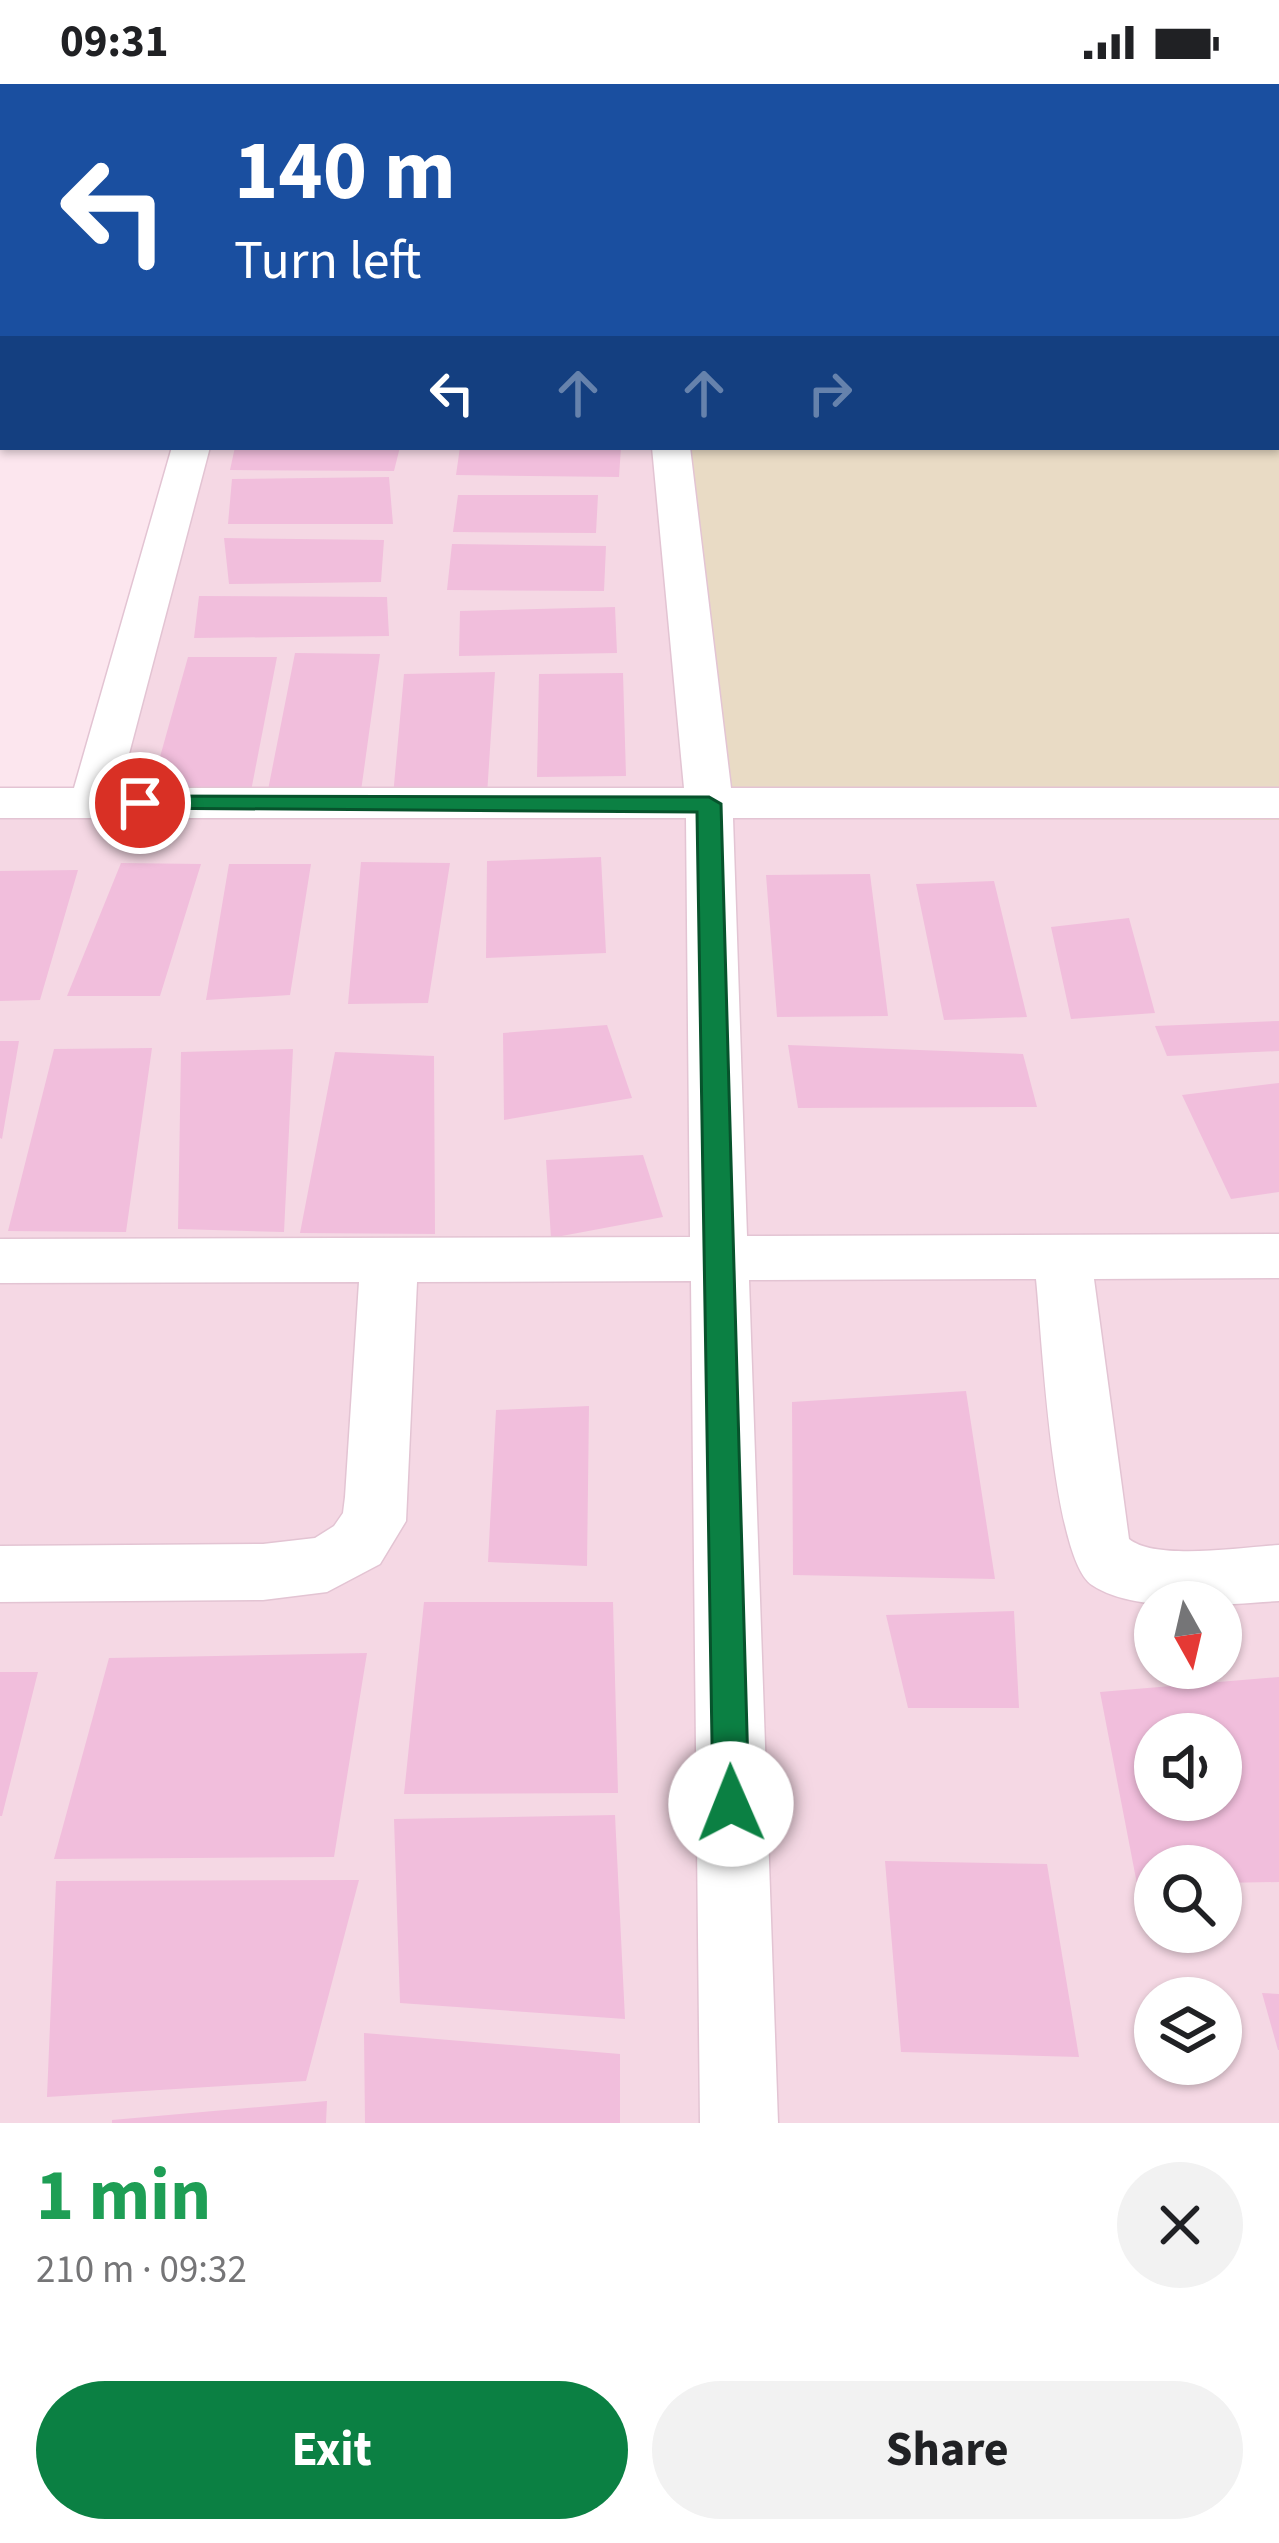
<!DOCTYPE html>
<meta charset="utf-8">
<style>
:root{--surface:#fff;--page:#f2f2f2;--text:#202124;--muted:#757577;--accent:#0b8043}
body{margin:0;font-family:"Source Sans 3",sans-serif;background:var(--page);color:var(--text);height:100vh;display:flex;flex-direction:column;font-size:45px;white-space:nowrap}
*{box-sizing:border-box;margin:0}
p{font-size:39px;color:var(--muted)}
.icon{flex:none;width:66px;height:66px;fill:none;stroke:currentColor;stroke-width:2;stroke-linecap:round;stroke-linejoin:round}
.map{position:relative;height:2039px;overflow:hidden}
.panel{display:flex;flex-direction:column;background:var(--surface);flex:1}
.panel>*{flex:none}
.hud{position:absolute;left:0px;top:0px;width:1281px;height:366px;box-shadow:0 3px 9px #0004;background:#1a4fa0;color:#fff;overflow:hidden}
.needle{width:78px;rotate:172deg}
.tools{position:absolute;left:1134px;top:1497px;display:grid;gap:24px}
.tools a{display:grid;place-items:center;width:108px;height:108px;border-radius:50%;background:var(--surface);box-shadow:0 3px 9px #0004;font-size:60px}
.pin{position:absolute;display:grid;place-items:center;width:102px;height:102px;color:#fff;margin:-51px;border:6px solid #fff;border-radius:50%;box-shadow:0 3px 12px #0007}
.me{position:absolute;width:132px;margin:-66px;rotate:359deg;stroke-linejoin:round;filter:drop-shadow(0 0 9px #0008)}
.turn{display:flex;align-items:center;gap:42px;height:252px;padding:0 36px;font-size:54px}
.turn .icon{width:156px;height:156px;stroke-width:2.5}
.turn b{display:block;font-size:84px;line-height:102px}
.lanes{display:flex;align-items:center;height:114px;padding:0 36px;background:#0003;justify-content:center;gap:60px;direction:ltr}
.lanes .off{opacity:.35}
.round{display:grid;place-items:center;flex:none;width:126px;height:126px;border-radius:63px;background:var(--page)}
.summary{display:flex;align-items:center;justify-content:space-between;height:204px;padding:0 36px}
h1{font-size:72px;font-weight:700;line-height:90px;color:#1e9e55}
.cta{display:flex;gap:24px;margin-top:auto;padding:24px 36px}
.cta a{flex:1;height:138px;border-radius:72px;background:var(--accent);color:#fff;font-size:48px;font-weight:700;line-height:138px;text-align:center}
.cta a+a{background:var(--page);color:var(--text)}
.status{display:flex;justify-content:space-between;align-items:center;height:84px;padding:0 60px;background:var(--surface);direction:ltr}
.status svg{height:33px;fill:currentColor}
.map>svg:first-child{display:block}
.residential{fill:#f5d8e4;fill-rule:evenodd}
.green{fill:#e9dbc5}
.building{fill:#f1bedc;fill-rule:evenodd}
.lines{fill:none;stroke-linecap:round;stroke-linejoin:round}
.minor-casing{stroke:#e3c4d3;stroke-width:3}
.minor{fill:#fff;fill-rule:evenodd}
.route{fill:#0b8043;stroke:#07532c;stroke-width:3}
</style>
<div class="status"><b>09:31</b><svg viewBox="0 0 49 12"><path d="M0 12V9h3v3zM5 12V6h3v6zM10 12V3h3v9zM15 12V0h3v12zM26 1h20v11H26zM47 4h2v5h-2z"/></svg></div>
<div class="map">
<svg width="1279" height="2039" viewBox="0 0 1279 2039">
<rect width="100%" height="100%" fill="#fce6ee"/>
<path class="residential" d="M0,0H1279V2039H0V730L92,729L191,363H1278V3H3V127ZM1155,1518H1221V1584H1155ZM1155,1650H1221V1716H1155ZM1155,1782H1221V1848H1155ZM1155,1914H1221V1980H1155Z"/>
<path class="green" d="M1279,136V736L686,734L674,363H1278Z"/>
<path class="building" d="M235,363H400L394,387L230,386Z
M460,363H621L619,393L456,391Z
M389,393L393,440H228L232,395Z
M458,411H598L596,449L453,448Z
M224,454L384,456L381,498L229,500Z
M452,460L606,462L604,507L447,506Z
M199,512L387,513L389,552L194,554Z
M615,523L617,569L459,572L460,527Z
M295,569L380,570L361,707L268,706Z
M188,573H277L251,707L151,705Z
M495,588L487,711L393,712L404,590Z
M623,589L626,692L537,693L539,590Z
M601,773L606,869L486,874L487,777Z
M361,778L450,779L428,919L348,920Z
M121,779L201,780L160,912H67Z
M229,780H311L290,911L206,916Z
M78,786L40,916L0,917V787Z
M870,790L888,932L777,933L766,791Z
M994,797L1027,933L944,936L916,800Z
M1129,834L1155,929L1071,935L1051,843Z
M1279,937V967L1167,972L1155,942Z
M607,941L632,1014L504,1036L503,949Z
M0,957H19L2,1055L0,1054Z
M788,961L1023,970L1037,1023L798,1024Z
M152,964L126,1148L8,1147L54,965Z
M293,965L284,1148L178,1145L181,968Z
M335,968L434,972L435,1150L300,1149Z
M1279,999V1108L1231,1115L1182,1011Z
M643,1071L663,1133L551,1154L546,1076Z
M966,1307L995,1495L793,1491L792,1318Z
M589,1322L587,1482L488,1478L496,1326Z
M424,1518H613L618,1709L404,1710Z
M1014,1527L1019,1624H908L886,1531Z
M367,1569L334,1773L54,1775L109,1574Z
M0,1588H38L2,1732H0Z
M1279,1593V1798L1221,1799V1782H1155V1800H1137L1100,1608ZM1155,1650H1221V1716H1155Z
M615,1731L625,1935L400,1919L394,1735Z
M885,1777L1047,1780L1079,1973L901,1968Z
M359,1796L306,1997L47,2013L56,1797Z
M1262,1909L1279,1910V1966H1278Z
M364,1949L620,1970V2039H365Z
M327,2017L326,2039H112V2036Z"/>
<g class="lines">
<defs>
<path id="minor" d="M268,0H298V3H268Z
M960,0H990L991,3H961Z
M0,117H3V137H0Z
M1278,123H1279V143H1278Z
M172,363H210L120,704H684L652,363H690L731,704H1279V734H733L747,1152L1279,1150V1194L1094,1195L1129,1455C1156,1477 1243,1463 1279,1461V1517C1226,1520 1137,1531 1092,1501C1052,1475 1042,1250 1036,1195L749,1196L778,2039H700L691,1197L417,1198L406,1437L380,1480L327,1508L263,1516L0,1518V1462L263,1460L315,1454L334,1442L343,1429L345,1413L359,1198L0,1199V1155L690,1153L686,734H0V704H74Z"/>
</defs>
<use href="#minor" class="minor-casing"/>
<use href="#minor" class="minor"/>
</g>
<path class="route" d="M140,712L709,713L721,720L749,1720L744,1732L731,1737L719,1732L713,1720L697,728L132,724V714Z"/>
</svg>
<div class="tools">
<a><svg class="needle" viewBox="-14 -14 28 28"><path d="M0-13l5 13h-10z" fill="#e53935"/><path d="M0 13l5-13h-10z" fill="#757577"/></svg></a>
<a><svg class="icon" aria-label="sound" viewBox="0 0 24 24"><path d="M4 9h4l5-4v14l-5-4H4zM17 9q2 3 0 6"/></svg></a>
<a><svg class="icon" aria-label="search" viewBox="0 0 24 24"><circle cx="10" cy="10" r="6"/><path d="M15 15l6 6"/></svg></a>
<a><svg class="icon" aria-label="layers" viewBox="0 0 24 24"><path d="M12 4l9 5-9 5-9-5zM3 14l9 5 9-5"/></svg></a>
</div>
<div class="pin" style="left:140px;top:719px;background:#d93025"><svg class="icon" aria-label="arrive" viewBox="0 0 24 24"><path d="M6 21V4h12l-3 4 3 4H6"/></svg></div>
<svg class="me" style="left:731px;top:1720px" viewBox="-20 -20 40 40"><circle r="19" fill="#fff"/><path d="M0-13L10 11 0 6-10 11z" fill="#0b8043"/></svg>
<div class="hud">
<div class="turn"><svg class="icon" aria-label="left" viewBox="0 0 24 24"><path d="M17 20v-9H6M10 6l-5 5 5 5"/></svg><div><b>140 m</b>Turn left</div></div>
<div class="lanes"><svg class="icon" aria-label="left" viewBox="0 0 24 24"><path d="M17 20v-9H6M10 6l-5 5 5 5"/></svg><svg class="icon off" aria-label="ahead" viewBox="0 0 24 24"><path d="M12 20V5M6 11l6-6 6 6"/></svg><svg class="icon off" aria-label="ahead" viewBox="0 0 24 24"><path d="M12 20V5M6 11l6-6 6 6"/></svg><svg class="icon off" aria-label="right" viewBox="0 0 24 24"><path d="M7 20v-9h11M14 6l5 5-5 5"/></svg></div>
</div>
</div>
<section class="panel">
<div class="summary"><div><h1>1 min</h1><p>210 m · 09:32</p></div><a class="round"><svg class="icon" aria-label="close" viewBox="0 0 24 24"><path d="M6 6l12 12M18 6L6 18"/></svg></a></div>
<div class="cta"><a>Exit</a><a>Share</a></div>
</section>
